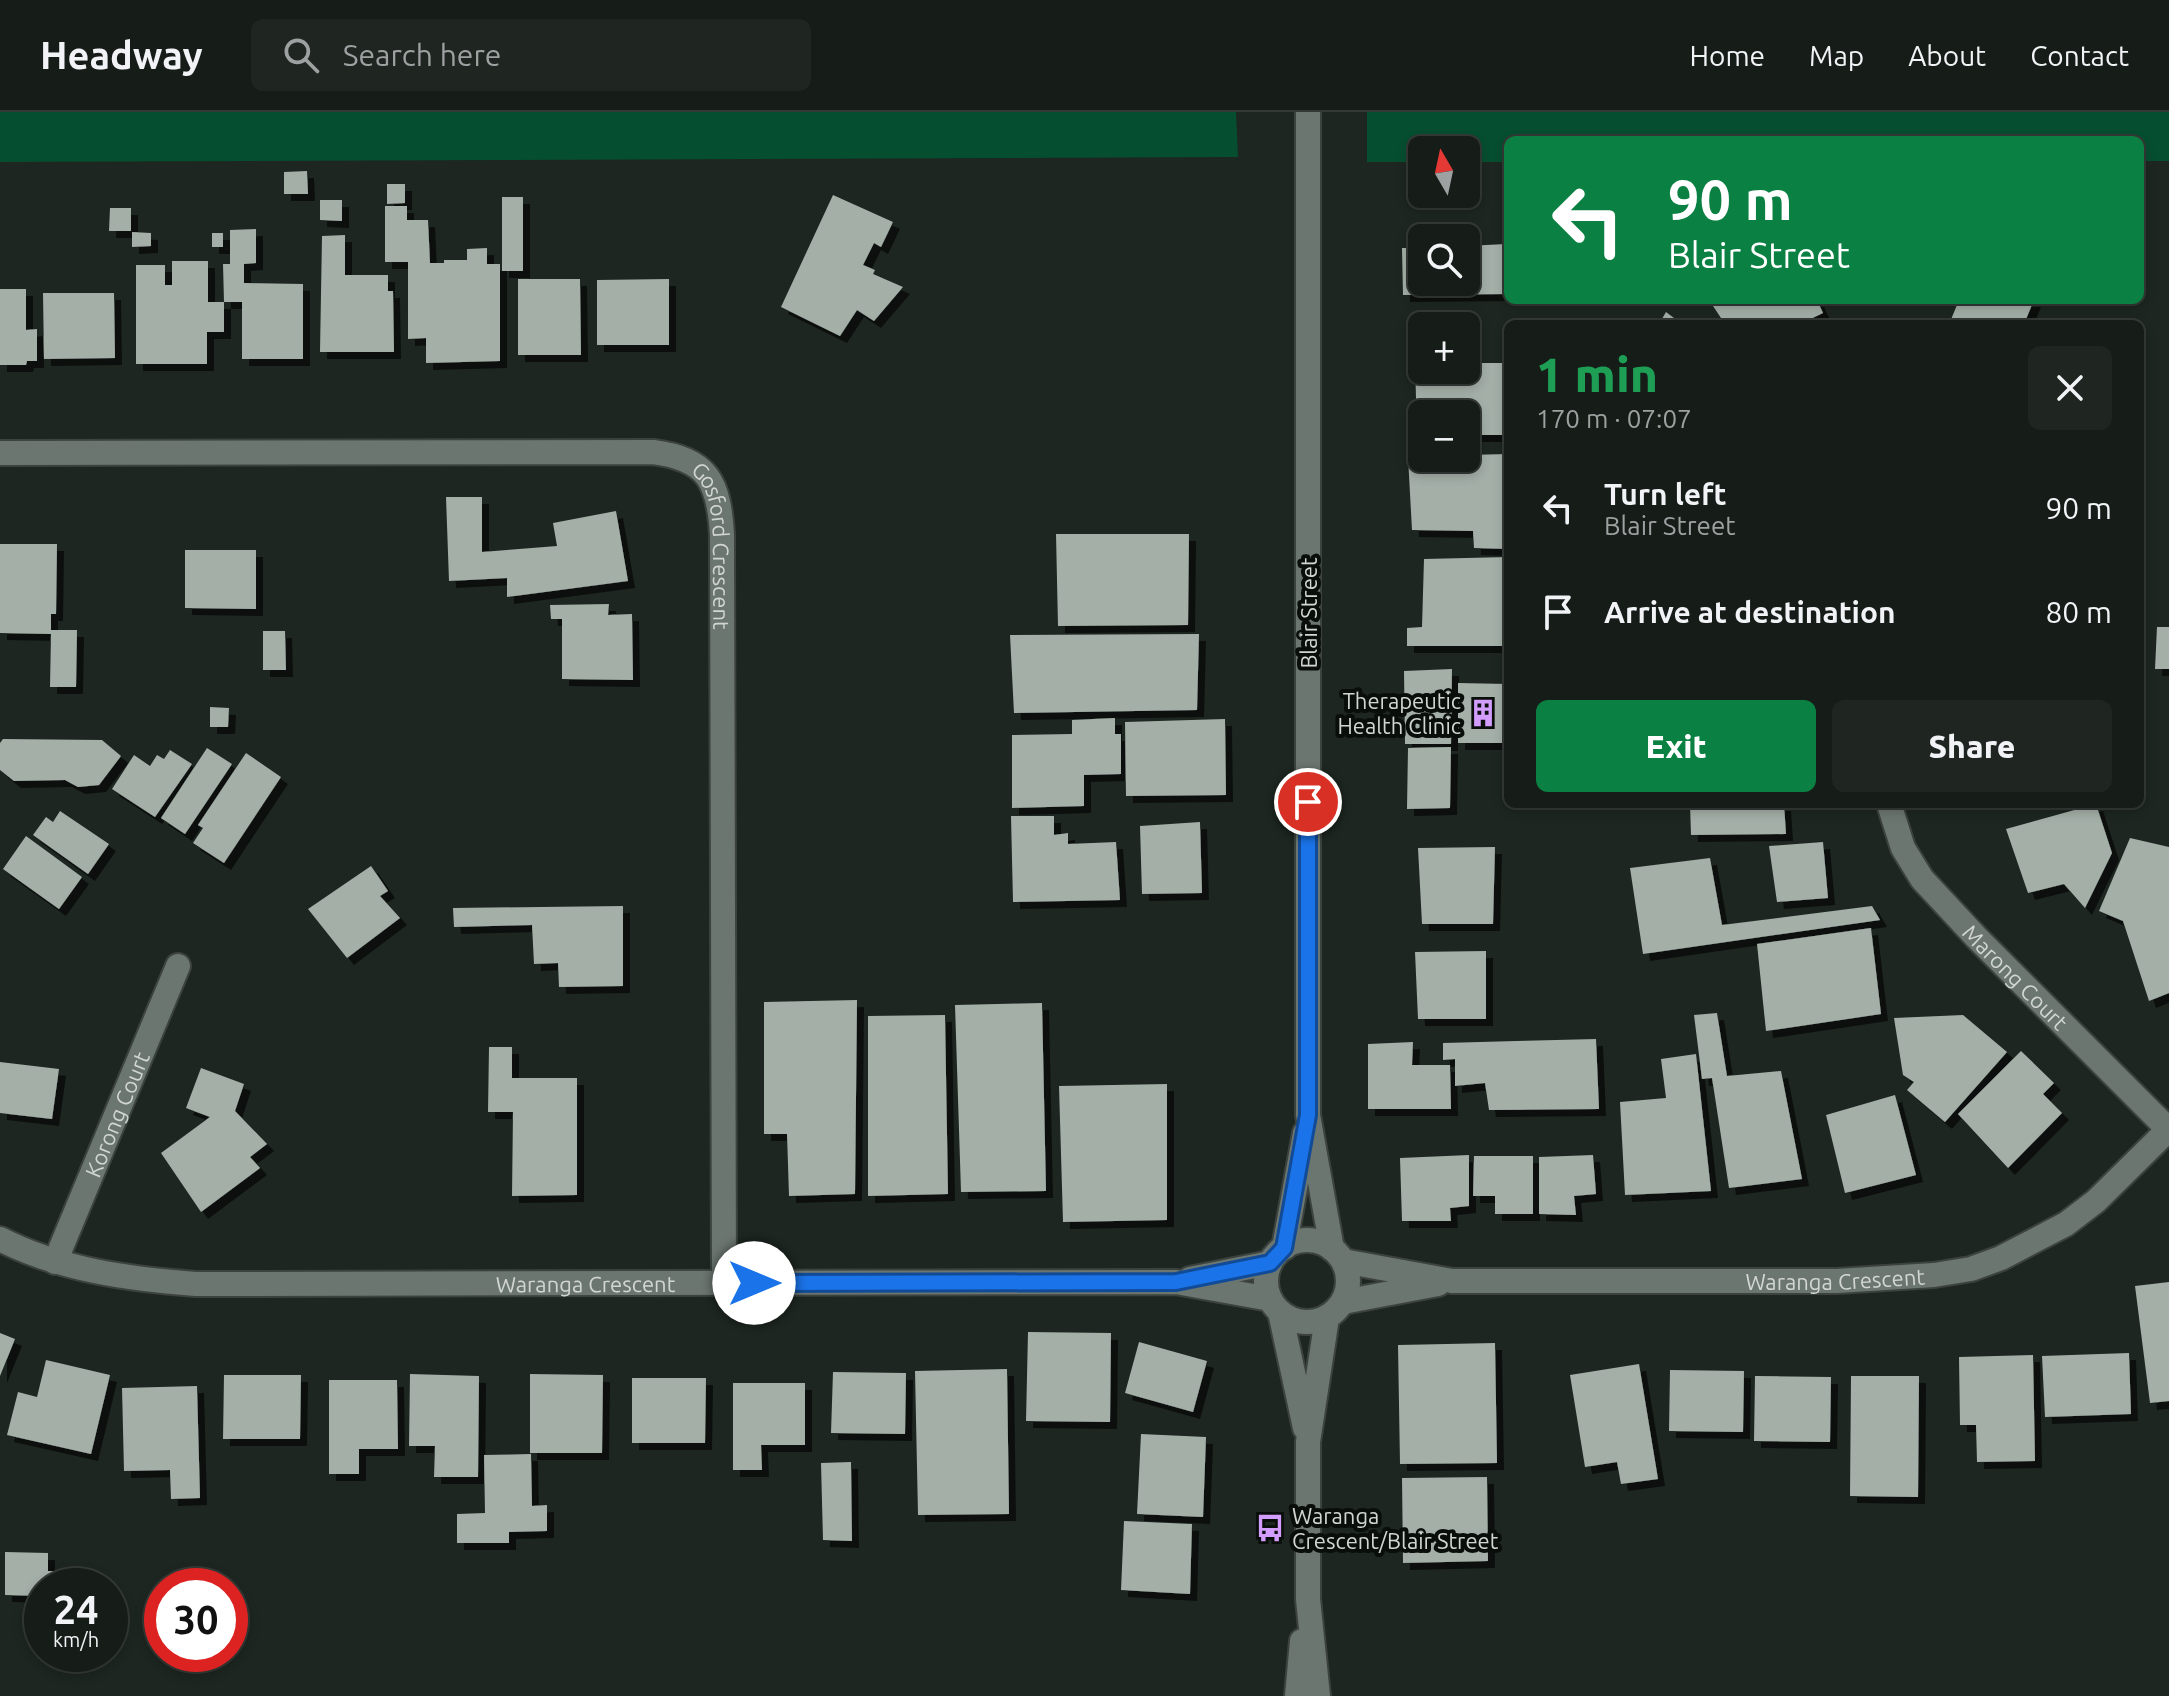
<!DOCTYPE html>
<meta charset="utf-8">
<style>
:root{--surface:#161c18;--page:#1f2521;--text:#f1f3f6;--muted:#9ea1a2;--line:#353a37;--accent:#0b8043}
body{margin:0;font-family:Ubuntu,sans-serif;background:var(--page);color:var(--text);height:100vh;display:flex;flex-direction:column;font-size:30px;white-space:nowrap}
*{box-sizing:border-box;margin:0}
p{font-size:26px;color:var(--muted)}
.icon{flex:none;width:44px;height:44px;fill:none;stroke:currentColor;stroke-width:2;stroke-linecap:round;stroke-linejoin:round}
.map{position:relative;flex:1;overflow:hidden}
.sheet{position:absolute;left:1504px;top:208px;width:640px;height:488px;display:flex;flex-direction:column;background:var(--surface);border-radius:12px;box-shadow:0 4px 12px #0003,0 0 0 2px var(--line)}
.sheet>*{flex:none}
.top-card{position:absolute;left:1504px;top:24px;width:640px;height:168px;border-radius:12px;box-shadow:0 4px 12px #0003,0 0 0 2px var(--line);background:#0b8043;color:#fff;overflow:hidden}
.needle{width:52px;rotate:351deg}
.fabs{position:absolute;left:1408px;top:24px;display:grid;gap:16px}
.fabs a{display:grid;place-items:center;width:72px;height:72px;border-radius:12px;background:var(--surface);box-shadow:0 4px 12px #0003,0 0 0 2px var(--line);font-size:40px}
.speed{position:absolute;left:24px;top:1456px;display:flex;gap:16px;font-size:40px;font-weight:700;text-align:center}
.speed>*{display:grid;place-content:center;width:104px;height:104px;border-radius:50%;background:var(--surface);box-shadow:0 4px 12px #0003,0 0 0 2px var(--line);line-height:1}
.speed small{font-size:20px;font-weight:400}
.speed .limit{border:12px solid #d22;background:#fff;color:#111}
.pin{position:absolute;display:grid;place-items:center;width:68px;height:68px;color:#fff;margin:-34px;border:4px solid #fff;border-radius:50%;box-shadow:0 2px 8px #0007}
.me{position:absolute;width:88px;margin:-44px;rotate:90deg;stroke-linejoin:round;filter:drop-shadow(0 0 6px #0008)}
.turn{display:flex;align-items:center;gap:28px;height:168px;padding:0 32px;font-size:36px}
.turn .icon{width:104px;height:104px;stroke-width:2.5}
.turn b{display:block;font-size:56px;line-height:68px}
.round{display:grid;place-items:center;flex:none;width:84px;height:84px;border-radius:12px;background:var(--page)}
.head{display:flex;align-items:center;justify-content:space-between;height:136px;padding:0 32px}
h1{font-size:48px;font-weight:800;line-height:60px;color:#1e9e55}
.action{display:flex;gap:16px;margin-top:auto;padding:16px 32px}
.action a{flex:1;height:92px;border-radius:12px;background:var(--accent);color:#fff;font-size:32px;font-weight:800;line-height:92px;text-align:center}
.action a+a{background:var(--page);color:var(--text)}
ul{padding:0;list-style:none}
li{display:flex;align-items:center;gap:24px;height:104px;padding:0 32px}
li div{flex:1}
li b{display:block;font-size:30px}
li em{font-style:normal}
header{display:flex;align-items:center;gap:48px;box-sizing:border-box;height:112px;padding:0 40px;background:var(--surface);border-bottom:2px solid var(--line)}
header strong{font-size:38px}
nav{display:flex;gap:44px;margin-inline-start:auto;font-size:28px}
.search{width:560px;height:72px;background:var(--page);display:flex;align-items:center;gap:20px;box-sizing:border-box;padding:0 28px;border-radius:12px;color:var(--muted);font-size:30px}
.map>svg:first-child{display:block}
.green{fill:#064e30}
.building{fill:#a4afa8;filter:url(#shadow)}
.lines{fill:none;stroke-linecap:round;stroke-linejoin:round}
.minor-casing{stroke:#3c433e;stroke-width:28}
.minor{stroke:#6c7670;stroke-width:24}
.route-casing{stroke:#114b97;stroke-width:20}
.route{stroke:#1a73e8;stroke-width:14}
.labels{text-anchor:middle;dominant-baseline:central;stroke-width:8;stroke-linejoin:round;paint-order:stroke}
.street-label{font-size:22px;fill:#d1d6d3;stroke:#0a0e0b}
.poi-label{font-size:22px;fill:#d1d6d3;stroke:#0a0e0b;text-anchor:end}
</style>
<header>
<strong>Headway</strong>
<div class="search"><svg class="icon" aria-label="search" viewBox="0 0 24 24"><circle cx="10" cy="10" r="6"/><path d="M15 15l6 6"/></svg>Search here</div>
<nav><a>Home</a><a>Map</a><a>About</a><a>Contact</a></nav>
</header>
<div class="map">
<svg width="2169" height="1584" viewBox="0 0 2169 1584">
<defs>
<filter id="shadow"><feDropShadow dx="7" dy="7" stdDeviation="0" flood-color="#0009"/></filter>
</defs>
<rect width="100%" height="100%" fill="#1d2620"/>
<path class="green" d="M0,0H1236L1238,45L0,50Z
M1367,0H2169V49H2140V28H1508V50H1466V38H1422V50H1367Z"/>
<path class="building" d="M307,59L308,82H284V60Z
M387,72H405V91L387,92Z
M833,83L893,110L881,135L874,131L863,153L875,158L873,162L903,175L874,209L857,198L840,224L781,195Z
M502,85H523V159H502Z
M320,88H342V109L320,108Z
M385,94H407V108H428L430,151H444V148H467V137L487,136V152H500V249L426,251V226L408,227V150H385Z
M110,96H131V119H109Z
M256,117V151L244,152V171L303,172V247H242V190H224L223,152H230V118Z
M132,120L151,121V134L132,135Z
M212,121H223V135H212Z
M345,123V163H388V179H393L394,240H320L322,124Z
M1506,132L1508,182L1403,183L1402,136H1422V170H1466V134Z
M172,149H208V190H224V220H207V252H136V153H165V173H172Z
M518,167H580L581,243H518Z
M669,167V233H597V168Z
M0,177H26V218L37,217V249H27L26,253H0Z
M43,181H114L115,246L44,247Z
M1709,188H1817L1823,201L1800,212H1725Z
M1959,188H2034L2024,212H1954L1950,210Z
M1666,200L1682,212H1659Z
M1415,250H1422V258H1466V251H1508V323H1466V302H1422V322H1417Z
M1508,342V437L1474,436L1473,419L1412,418L1408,345L1466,346V343Z
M446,385H482V440L557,434L553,411L616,399L628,469L507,485V466L449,469Z
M1056,422H1189L1188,513L1058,514Z
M0,432H57L56,502H51V518H77L76,575H50L51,522L0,521Z
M185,438H256V497L185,496Z
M1508,445V534H1407V516L1422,515L1424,447Z
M609,492L608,503L632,502L633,568L562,567V507H551L550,493Z
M2157,515H2169V557H2155Z
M263,519H285L286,558H263Z
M1199,522L1197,598L1014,601L1010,523Z
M1452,557L1451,632H1405L1404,559Z
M1458,571L1508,572V631H1458Z
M210,595L229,596L228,615H210Z
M1115,606V622H1121V662L1084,663V694L1012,696V623L1072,622V608Z
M1225,607L1226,683L1126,684L1125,610Z
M3,627L102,628L121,644L99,673L78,675L65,668L14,669L0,658V631Z
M1451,635L1450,696L1407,697L1408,636Z
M207,636L232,652L185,722L161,706Z
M170,638L192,652L155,705L112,677L134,643L150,654L157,643L164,647Z
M246,641L281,665L224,751L193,731L203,716L198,713Z
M1690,692H1784L1786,722L1691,723Z
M2096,692L2112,741L2085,796L2064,772L2028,781L2006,717Z
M60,699L109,732L88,762L33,723L46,705L53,710Z
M1011,704H1054V723L1068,721V732L1116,730L1120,788L1013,790Z
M1200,710L1202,781L1142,782L1140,714Z
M26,724L82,765L59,797L3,757Z
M2130,726L2169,735V881L2149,889L2123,809L2099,799Z
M1823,730L1828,786L1777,790L1769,734Z
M1495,735L1493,812H1422L1418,736Z
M1710,746L1722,813L1872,794L1880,808L1643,842L1630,756Z
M371,754L388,779L380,784L400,806L347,846L308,797Z
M623,794V874L559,875L558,851L534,852L532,813L454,815L453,796Z
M1871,816L1881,902L1766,919L1757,832Z
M1486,839V907H1418L1415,840Z
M857,888L855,1082L789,1084L787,1022H764V890Z
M1042,891L1046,1079L961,1080L955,893Z
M1717,901L1727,964L1781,959L1802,1067L1729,1076L1712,966L1702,967L1694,903Z
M945,903L948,1082L868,1084V904Z
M1963,903L2007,940L1945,1010L1907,978L1914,970L1903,963L1894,906Z
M1596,927L1599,997L1489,998L1485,971L1455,974V947L1443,948V931Z
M1413,930L1412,953H1450L1451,997H1368V932Z
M489,935H512V966H577V1083L512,1084L513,1000H488Z
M2021,939L2054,971L2043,982L2062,1001L2008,1056L1958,1002Z
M1696,942L1711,1079L1625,1083L1620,990L1666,986L1661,947Z
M0,950L59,957L52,1007L0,1001Z
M201,956L244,972L235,999L267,1032L250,1045L260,1056L201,1100L161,1041L210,1005L186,996Z
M1167,972V1108L1063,1110L1059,974Z
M1895,983L1916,1063L1845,1081L1826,1003Z
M1469,1043V1094L1450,1096L1451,1109H1402L1400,1046Z
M1593,1043L1596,1082L1574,1084L1576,1103L1539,1102V1045Z
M1474,1044H1533V1102H1495V1084H1473Z
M2169,1170V1289L2150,1291L2135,1174Z
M1028,1220L1111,1221L1110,1310L1026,1309Z
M0,1221L15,1227L0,1264Z
M1139,1230L1207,1249L1193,1300L1125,1281Z
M1495,1231L1497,1351L1400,1352L1398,1233Z
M2129,1241L2131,1302L2045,1305L2042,1244Z
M2033,1243L2035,1349L1977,1350L1976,1313H1960L1959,1245Z
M46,1248L110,1263L91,1342L7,1323L18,1280L37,1285Z
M1639,1252L1658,1367L1621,1372L1617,1350L1585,1355L1570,1263Z
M1007,1257L1009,1402L918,1403L915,1259Z
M1670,1258L1744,1259L1743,1320L1669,1319Z
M833,1260L906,1261L905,1322L831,1321Z
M410,1262L479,1264L478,1365H434L435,1334H409Z
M530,1262L603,1263L602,1341H530Z
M224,1263H301L300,1327H223Z
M1755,1264L1831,1265L1830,1330L1754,1329Z
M1851,1264H1919L1918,1385L1850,1384Z
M632,1266H706L705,1331H632Z
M329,1268H397L398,1337H359V1362H329Z
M733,1271H805V1333H761L762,1358H733Z
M197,1274L200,1386L171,1387L170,1358L124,1359L122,1276Z
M1141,1322L1206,1325L1203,1405L1137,1402Z
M531,1342L532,1394L547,1393V1419L509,1420V1431H457V1402L485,1401L484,1343Z
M851,1350L852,1429L823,1428L821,1351Z
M1487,1365L1488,1449L1403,1451L1402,1366Z
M1124,1409L1192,1412L1190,1482L1121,1478Z
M5,1440L48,1441V1459H54V1474H42V1484L5,1483Z"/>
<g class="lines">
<defs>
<g id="minor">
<path d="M1308,0V1003L1332,1137"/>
<path id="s1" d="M0,341L653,340C708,347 719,370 722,423L724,1171"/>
<path id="s2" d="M1889,692L1903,736L1922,767L1976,825L2168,1017"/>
<path id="s3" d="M0,1127C60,1158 130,1167 196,1172L1176,1170L1270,1187"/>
<circle cx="1307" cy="1169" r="41"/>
<path d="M1284,1136L1305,1021"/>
<path id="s4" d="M1343,1149L1452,1169H1837L1934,1163L1971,1157L2001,1146L2066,1112L2096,1089L2169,1017"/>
<path id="s5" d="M55,1150L178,854"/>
<path d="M1190,1167L1270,1151"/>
<path d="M1343,1190L1438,1172"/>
<path d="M1280,1200L1305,1316"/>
<path d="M1297,1584L1302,1529"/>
<path d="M1318,1584L1308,1487V1330L1327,1206"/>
</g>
</defs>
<use href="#minor" class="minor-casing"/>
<use href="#minor" class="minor"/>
</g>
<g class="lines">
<defs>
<path id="route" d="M754,1171L1176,1170L1270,1151L1284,1136L1308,1003V690"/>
</defs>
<use href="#route" class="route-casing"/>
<use href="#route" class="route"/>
</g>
<defs>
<symbol id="building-bare" viewBox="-9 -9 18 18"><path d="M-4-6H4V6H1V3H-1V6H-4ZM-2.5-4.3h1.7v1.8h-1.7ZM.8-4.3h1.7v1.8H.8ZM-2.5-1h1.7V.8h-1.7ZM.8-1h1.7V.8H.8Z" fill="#d29dfd" stroke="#0a0e0b" stroke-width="2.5" paint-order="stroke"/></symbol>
<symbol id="bus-bare" viewBox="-9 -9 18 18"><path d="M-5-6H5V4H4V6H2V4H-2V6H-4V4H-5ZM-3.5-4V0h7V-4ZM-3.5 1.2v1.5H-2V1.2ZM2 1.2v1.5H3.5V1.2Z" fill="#d29dfd" stroke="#0a0e0b" stroke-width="2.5" paint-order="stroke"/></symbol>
</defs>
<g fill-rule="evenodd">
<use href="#building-bare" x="1463" y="581" width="40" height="40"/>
<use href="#bus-bare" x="1250" y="1396" width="40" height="40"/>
</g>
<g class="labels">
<g class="street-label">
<text stroke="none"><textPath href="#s1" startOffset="784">Gosford Crescent</textPath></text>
<text transform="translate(1308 501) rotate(-90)">Blair Street</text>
<text stroke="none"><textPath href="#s2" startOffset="218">Marong Court</textPath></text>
<text stroke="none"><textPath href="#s5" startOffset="160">Korong Court</textPath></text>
<text stroke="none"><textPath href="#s4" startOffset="494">Waranga Crescent</textPath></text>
<text stroke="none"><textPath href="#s3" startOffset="592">Waranga Crescent</textPath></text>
</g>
<g class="poi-label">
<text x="1461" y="588">Therapeutic<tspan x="1461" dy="25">Health Clinic</tspan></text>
<text x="1292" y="1403" text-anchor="start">Waranga<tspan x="1292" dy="25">Crescent/Blair Street</tspan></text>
</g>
</g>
</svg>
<div class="fabs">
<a><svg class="needle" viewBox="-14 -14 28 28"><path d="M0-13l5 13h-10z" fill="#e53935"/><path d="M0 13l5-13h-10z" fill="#9ea1a2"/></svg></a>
<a><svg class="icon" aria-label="search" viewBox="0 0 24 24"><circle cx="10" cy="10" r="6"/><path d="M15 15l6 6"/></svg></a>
<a>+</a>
<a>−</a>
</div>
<div class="speed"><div>24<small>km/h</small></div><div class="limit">30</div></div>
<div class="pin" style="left:1308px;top:690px;background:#d93025"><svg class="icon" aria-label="arrive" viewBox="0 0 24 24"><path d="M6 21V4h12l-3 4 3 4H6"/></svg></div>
<svg class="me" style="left:754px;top:1171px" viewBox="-20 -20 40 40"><circle r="19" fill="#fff"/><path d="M0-13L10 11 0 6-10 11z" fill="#1a73e8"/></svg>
<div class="top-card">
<div class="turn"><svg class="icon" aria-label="left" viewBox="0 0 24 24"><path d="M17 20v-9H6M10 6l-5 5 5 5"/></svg><div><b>90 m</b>Blair Street</div></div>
</div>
<section class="sheet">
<div class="head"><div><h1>1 min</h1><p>170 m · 07:07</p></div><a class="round"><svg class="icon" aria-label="close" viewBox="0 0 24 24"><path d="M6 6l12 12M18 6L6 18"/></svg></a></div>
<ul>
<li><svg class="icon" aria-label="left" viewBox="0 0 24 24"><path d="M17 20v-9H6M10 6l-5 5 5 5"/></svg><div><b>Turn left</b><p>Blair Street</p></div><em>90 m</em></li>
<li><svg class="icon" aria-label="arrive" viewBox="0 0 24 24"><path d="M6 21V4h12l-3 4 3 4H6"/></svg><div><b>Arrive at destination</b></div><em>80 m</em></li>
</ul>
<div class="action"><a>Exit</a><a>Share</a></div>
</section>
</div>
